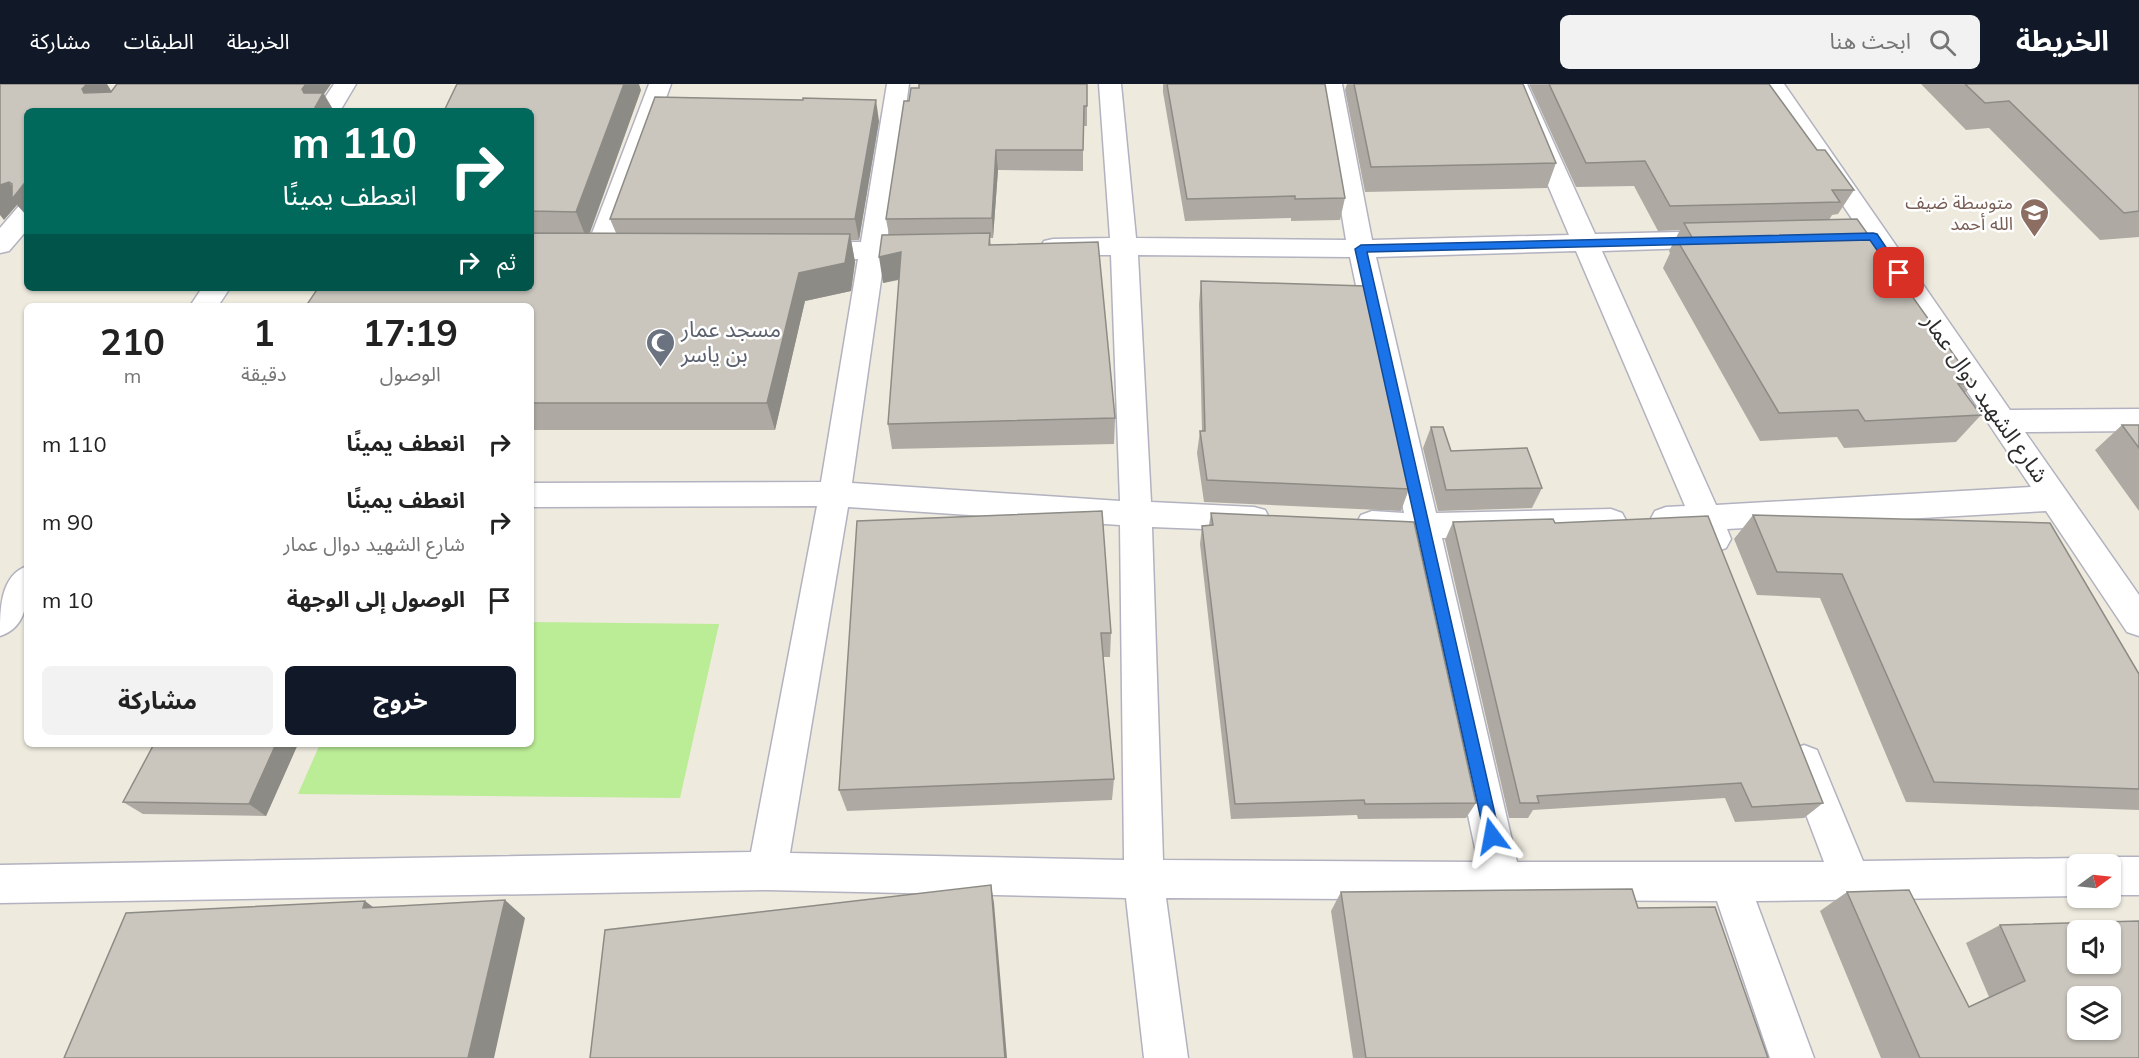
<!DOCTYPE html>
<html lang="ar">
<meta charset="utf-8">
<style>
:root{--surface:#fff;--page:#f2f2f2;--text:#222;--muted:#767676;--accent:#111827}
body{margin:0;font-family:Mulish,"Noto Sans Arabic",sans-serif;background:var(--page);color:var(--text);direction:rtl;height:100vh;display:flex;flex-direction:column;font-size:22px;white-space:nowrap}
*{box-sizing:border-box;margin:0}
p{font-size:20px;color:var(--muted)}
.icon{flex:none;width:33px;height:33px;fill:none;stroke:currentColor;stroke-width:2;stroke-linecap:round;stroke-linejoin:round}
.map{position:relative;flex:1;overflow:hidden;direction:ltr}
.drawer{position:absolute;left:24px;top:219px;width:510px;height:444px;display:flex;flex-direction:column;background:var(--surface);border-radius:9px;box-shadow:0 2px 4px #0004;direction:rtl}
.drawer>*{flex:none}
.hud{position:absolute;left:24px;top:24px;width:510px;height:183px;border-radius:9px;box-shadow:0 2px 4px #0004;direction:rtl;background:#00695c;color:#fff;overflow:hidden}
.needle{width:39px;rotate:75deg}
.buttons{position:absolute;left:2067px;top:770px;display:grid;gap:12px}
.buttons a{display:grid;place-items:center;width:54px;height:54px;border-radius:9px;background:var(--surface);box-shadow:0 2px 4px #0004;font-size:30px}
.pin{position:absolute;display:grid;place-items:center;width:51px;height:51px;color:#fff;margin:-26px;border-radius:12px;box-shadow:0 3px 9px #0006}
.me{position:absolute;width:66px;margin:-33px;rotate:347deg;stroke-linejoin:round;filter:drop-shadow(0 0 4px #0008)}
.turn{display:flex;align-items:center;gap:21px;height:126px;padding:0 18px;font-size:27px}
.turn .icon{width:78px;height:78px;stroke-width:2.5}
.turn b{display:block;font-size:42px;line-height:51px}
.then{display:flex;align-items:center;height:57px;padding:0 18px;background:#0003;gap:12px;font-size:22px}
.eta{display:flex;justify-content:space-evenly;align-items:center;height:102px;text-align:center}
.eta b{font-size:36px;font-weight:700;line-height:42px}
.action{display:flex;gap:12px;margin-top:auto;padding:12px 18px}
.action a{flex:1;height:69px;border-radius:9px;background:var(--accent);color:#fff;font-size:24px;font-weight:700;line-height:69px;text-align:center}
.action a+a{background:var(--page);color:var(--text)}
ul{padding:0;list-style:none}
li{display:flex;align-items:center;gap:18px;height:78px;padding:0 18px}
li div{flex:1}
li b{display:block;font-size:22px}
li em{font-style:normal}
header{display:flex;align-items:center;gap:36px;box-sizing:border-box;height:84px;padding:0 30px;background:var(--accent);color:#fff}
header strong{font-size:28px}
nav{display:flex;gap:33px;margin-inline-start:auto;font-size:21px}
.search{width:420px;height:54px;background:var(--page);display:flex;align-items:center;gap:15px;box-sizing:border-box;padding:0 21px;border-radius:9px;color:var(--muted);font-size:22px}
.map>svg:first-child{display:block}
.pitch{fill:#bbec96}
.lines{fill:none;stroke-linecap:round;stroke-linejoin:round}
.minor-casing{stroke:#b2b2c0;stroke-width:3}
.minor{fill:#fff;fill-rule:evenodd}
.wall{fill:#aeaaa3}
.shaded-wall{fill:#8d8b85}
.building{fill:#cac6be;stroke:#8d8b85;stroke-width:1.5;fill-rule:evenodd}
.route{fill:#1a73e8;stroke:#114b97;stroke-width:1.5}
.labels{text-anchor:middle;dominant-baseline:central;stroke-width:5;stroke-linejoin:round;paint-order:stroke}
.far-education-label{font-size:18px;fill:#785e54;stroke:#fff;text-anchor:end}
.worship-label{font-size:22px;fill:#5b616d;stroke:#fff;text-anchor:start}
.street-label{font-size:22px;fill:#2c2c2c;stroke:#fff}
</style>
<header>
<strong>الخريطة</strong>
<div class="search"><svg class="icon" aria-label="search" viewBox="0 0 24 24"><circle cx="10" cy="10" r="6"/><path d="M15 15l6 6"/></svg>ابحث هنا</div>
<nav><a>الخريطة</a><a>الطبقات</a><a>مشاركة</a></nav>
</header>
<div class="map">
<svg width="2139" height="974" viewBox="0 0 2139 974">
<rect width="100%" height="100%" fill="#eeeade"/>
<path class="pitch" d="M531,538L719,540L680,714L298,710L320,660H531Z"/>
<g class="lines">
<defs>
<path id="minor" d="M334,0H356L340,27H316Z
M649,0H671L612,165L608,171L599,174L590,171L586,165Z
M887,0H909L887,158L923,157L932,160L936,166L932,172L923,175H884L852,399L1120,417L1111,171H1053L1044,169L1040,163L1044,157L1053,155L1110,154L1099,0H1121L1136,154L1346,156L1320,0H1342L1372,156L1569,151L1505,0H1527L1595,150L1721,147L1730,149L1734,155L1730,161L1721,163L1602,167L1716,421L2031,403L1762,0H1784L2010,326L2139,325V347L2025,348L2139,511V552L2127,548L2046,427L1727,445L1731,455L1726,464L1715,468L1704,464L1695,447L1666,449L1655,445L1650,436L1655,427L1666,423L1685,422L1576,167L1376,173L1436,429L1611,425L1622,429L1627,438L1622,447L1611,451L1442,454L1517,778H1824L1786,678L1791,666L1804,661L1817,666L1863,777L2078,774L2092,780H2078V812L1756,817L1814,974H1770L1717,817L1166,814L1188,974H1144L1126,814L767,806L0,819V781L751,768L817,422L531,423V399L821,398L858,175L810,176L801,173L797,167L801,161L810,158H861ZM1138,171L1350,173L1404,429L1372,427L1361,431L1356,440L1361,449L1372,453L1409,454L1478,778L1163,776L1152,443L1254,447L1265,444L1270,435L1265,426L1254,423L1151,418ZM848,423L1120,441L1124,776L790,769Z
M27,121V146L9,167L0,169V144L18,123Z
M202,204H230L218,222H190Z
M27,482C27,509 31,542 0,552C0,525 0,492 27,482Z
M2110,773H2139V811H2110V780H2096Z"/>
</defs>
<use href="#minor" class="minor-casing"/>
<use href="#minor" class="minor"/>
</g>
<path class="wall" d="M1087,0V42H1083V87L998,86L993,154H990L991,161L1115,334L1114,360L892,365L888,340L899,196L883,199L889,151L886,135L909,17Z
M1163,0H1325L1345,114L1340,136L1291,137V134L1185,137L1163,8Z
M1347,0H1523L1556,79L1547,104L1365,108L1345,6Z
M1529,0H1769L1817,66L1854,106L1838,130L1832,131L1829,136L1974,299L1965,309L1981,331L1956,358L1844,364L1837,353L1760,357L1663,184L1670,169L1669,167L1680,146L1658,147L1634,102L1576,103Z
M1921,0H2139V153L2100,156L1989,44L1966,46Z
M641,6L590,149H616L610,135L879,37L859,156H851L855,178L851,207L805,217L775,346H531V27Z
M1201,197L1409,405L1401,427L1204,418L1197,369L1200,347H1202L1199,220Z
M2122,341H2139V427L2095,366Z
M1431,343L1451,367L1542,404L1532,424L1438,427L1423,364Z
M1211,429L1476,719L1466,734L1358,735L1357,731L1231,735L1200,460L1202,442L1209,441Z
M1753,431L2139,590V726L1906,718L1820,514L1757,511L1734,455Z
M857,437L1111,549L1110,573H1103L1114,695L1112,716L847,727L839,706Z
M1453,438L1555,439L1823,719L1804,734L1735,738L1725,714L1533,726L1528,734H1509L1445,456Z
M298,660L266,732L143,730L123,718Z
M1341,808L1638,824L1768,974H1353L1331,827Z
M1847,808L1969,923L1989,913L1966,859L2000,841L2139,974H1881L1820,827Z"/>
<path class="shaded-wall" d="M87,0H107L112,8L84,9L82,5Z
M306,0H331L324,10L334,27H313L302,5Z
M624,0H639L641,6L587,156L576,128Z
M876,16L879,37L859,156L855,135Z
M996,66L998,86L993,154L992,134Z
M27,96V132L17,121L4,136L0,131V101L9,98L17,108Z
M850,150L855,178L851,207L805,217L775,346L767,319L799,189Z
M901,168L905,194L883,199L879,173Z
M276,660H298L266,732L249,720Z
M991,801L994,819L1007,974H1005Z
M505,816L525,834L494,974H468Z
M365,817L389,835L363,824Z"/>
<path class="building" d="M0,0H87L82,5L84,9L111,8L117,0H306L302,5L304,9H323L313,27H27V96L12,115V100L9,98L0,101Z
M457,0H624L576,128L531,127V27H444Z
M919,0H1087V22H1084L1083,66H996L992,134L886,135L904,17H909L911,4H919Z
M1167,0H1325L1345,114L1295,115V112L1187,115Z
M1354,0H1523L1556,79L1371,83Z
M1549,0H1769L1817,66H1825L1854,106H1832L1840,118L1670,122L1645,77L1586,79Z
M1965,0H2139V127L2124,129L2009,17L1985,19Z
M655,13L803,16V14L876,16L855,135H610Z
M1857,135L1974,299L1958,300L1981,331L1865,337L1858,326L1779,329L1677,156L1693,155L1684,139Z
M531,149L850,150L845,179L799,189L767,319H531V222H306L318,204H531Z
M990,149L989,161L1098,158L1115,334L888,340L901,168L879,173L882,151Z
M1201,197L1365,202L1409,405L1207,396L1200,347H1205Z
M2122,341H2139V364Z
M1431,343H1443L1451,367L1527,364L1542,404L1446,406Z
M1102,427L1111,549H1101L1114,695L839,706L857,437Z
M1211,429L1414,438L1476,719L1365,720L1364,716L1235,720L1202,442L1213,441Z
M1753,431L2050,439L2139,590V705L1934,698L1842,490L1777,488Z
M1708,432L1823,719L1752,723L1741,699L1537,712L1539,719H1520L1453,438L1553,435L1555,439Z
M154,660H276L249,720L123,718Z
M991,801L1005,974H590L605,846Z
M1632,805L1638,824L1715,823L1768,974H1366L1341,808Z
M1909,806L1969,923L2025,897L2000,841L2139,837V974H1920L1847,808ZM2078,846H2110V879H2078ZM2078,912H2110V945H2078Z
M505,816L468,974H64L126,829L365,817L363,824Z"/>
<path class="route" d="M1873,149L1877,150L1902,187V192H1895L1870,156L1367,168L1500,752L1498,758L1492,760L1486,758L1355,165L1361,161Z"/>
<defs>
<symbol id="school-pin" viewBox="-11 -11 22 30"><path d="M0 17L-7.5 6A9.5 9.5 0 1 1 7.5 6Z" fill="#8d6e63" stroke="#fff"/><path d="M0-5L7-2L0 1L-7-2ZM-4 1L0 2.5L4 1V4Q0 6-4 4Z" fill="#fff"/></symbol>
<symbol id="mosque-pin" viewBox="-11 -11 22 30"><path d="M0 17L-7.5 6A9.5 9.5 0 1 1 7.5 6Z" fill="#6b7280" stroke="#fff"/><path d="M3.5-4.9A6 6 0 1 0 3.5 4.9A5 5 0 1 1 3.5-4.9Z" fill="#fff"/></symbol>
</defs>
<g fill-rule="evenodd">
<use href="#school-pin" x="2018" y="112" width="33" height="45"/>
<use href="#mosque-pin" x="644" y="242" width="33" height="45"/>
</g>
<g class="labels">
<g class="far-education-label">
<text x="2013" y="118">متوسطة ضيف<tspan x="2013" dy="21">الله أحمد</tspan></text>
</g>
<g class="worship-label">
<text x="681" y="245">مسجد عمار<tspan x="681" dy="25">بن ياسر</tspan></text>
</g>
<g class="street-label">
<text transform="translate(1986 314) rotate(55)">شارع الشهيد دوال عمار</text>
</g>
</g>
</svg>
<div class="buttons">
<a><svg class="needle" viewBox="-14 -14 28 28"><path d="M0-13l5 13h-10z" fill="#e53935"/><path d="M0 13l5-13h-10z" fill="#767676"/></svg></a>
<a><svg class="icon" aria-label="sound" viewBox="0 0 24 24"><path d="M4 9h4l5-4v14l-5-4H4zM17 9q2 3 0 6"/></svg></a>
<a><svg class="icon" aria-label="layers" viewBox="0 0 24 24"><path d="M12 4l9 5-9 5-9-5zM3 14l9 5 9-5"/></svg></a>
</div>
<div class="pin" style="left:1899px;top:189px;background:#d93025"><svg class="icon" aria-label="arrive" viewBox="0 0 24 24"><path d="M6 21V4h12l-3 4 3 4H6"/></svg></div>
<svg class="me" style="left:1492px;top:752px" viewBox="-20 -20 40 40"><path d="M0-17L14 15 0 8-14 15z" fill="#1a73e8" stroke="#fff" stroke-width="4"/></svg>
<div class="hud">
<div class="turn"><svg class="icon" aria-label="right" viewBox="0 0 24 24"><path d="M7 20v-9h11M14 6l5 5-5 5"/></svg><div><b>110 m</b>انعطف يمينًا</div></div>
<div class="then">ثم<svg class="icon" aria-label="right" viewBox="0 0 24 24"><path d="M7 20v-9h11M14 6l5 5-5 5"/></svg></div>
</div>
<section class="drawer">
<div class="eta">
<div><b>17:19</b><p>الوصول</p></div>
<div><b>1</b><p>دقيقة</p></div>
<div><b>210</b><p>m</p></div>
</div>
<ul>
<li><svg class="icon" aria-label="right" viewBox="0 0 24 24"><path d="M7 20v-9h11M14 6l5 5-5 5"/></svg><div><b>انعطف يمينًا</b></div><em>110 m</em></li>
<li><svg class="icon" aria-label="right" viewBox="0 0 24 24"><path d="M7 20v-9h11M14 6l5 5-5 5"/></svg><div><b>انعطف يمينًا</b><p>شارع الشهيد دوال عمار</p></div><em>90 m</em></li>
<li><svg class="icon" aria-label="arrive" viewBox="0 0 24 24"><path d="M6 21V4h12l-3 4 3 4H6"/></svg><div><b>الوصول إلى الوجهة</b></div><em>10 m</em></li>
</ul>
<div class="action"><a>خروج</a><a>مشاركة</a></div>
</section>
</div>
